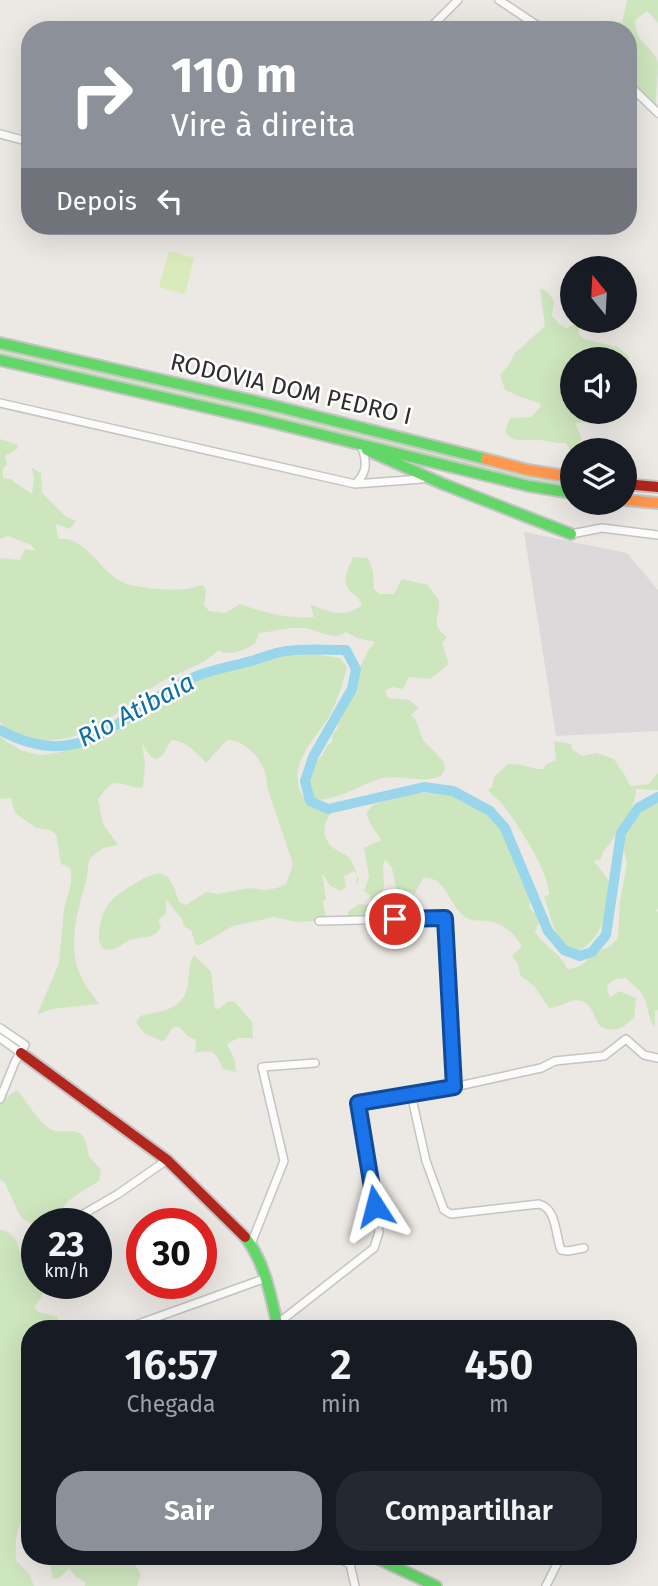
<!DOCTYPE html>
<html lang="pt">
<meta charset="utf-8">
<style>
:root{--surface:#171b24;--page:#242831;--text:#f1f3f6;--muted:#9ea1a6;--accent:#8c9099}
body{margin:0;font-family:"Fira Sans",sans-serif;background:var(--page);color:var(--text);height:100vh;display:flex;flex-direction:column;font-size:26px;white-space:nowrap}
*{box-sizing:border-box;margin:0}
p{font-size:23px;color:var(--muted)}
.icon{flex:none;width:38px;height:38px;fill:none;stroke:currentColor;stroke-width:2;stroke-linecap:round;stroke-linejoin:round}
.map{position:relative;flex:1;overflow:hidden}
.drawer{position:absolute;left:21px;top:1320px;width:616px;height:245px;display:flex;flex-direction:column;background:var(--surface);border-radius:28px;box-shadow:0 7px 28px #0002}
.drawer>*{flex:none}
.guide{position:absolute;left:21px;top:21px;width:616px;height:214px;border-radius:28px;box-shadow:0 7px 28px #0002;background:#8c9099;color:#fff;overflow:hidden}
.needle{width:46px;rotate:342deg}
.tools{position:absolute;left:560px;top:256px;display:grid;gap:14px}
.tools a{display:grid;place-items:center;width:77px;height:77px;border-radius:50%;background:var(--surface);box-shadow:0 7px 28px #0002;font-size:35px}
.speed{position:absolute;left:21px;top:1208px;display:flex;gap:14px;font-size:35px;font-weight:700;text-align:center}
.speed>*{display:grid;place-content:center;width:91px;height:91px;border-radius:50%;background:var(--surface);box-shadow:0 7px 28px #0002;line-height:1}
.speed small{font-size:18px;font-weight:400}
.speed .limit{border:10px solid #d22;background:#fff;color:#111}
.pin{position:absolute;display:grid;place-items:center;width:60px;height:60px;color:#fff;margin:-30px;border:4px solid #fff;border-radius:50%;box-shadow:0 2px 7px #0007}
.me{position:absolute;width:77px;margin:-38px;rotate:351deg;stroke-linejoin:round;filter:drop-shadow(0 0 5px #0008)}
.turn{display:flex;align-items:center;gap:24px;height:147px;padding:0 35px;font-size:32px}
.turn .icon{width:91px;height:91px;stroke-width:2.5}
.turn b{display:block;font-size:49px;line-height:60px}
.then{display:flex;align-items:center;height:66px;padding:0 35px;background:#0003;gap:14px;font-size:26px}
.eta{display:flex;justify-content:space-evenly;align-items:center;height:119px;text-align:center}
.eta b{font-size:42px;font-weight:600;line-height:49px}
.primary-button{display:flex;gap:14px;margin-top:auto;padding:14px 35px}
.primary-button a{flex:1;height:80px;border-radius:28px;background:var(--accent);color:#fff;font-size:28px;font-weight:600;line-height:80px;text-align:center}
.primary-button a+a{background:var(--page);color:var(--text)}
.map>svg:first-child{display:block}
.industrial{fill:#dcd9db}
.green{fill:#cee6be}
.pitch{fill:#d9eabb}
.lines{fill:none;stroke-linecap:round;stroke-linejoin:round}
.river{stroke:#99d6ec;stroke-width:10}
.street-casing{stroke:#c5c4c5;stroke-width:10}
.fast-casing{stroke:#c5c4c5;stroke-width:14}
.slow-casing{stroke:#c5c4c5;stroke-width:14}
.jam-casing{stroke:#c5c4c5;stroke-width:14}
.street{stroke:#fcfcfb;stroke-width:7}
.fast{stroke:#63d668;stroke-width:10}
.slow{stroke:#ff974d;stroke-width:10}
.jam{stroke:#b3261e;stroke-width:10}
.route-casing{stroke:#114b97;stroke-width:18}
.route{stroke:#1a73e8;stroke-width:12}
.labels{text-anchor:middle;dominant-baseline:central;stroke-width:5;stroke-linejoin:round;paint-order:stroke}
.street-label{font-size:24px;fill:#2e2e2e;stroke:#fff}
.water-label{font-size:26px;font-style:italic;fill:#0d6fa3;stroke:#fff}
</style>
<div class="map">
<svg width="658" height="1586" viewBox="0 0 658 1586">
<rect width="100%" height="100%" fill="#ece8e4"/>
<path class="industrial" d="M524,532L627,553L658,590V731L556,736Z"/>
<path class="green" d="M627,0H658V23L647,11L635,20C635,46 655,46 658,64C658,79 655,94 656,109C624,77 628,73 628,30H608L616,22H622Z
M540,288L547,291L554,301L552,315L559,324L567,328L577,323L580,327L578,333L584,339L618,347L629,356L630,369L637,374V385L625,378V359H572V411H598L590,422L575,423L582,439L572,452L566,443C556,444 547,440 537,440C524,439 513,444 505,431L510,418L531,417L541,406L540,403L523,398L505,390L500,375L508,366L514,354L545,326Z
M0,348L572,481V489L543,485L0,355Z
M0,439L18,445V448L5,456L7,464L3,469V478L10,479L32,494L34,479L32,468L41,473L42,493L65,516L76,521L70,529L56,524L58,539C88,535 100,575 127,584C141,588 173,591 187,589C193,588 197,586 203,585L206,591L204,605L209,611L225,613L240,604C265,613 287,619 314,617L310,604C329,612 345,619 362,605C359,598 356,596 350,591C340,581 349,568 353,557L368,558L373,571L374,589L380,594H394L402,579L428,585L439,601C440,619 429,624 447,637L442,643L448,661L447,666L430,679L409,677L403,689L392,687L385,691L388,698L409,700L419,708L411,715L416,720L423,740L444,762L445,770L441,776C421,785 397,772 376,780C362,785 326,805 314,798L307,786L310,765L322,756L327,745L332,742V735L338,728L339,715L357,688L359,669L368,651L375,642L357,638L346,632C334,641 322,632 309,629C291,625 276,632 259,633L255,644C241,651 232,657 218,650C204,666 177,672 158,684C118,709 84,748 33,739C19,736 10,733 0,722V558L20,560L25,549L36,551L31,545L8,536L0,539Z
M294,646L315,654L340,658L347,667C343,682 338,699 331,713C318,737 289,760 300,790C306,807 318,809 334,810C322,822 320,838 335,849C340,852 346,854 350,859C354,865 356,873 359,880L356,885L357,875L354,871L344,876L346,887L341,891L330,886L322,873L326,899L323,901L326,920L296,922L274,917L233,926L198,946L195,943L191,930L185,927L181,918L166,899V914L158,920L161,927C153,942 141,934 128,941C124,943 119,947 114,949C90,956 100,918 106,908C114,895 126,889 139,881C167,865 171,877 179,902L186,905L206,892L218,894L249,888L266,890L277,888L286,884L293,864L267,787C268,766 249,740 227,740L206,763C196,752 186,741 171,740L163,755L156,759L151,757L142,744L145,764L143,788C118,787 116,772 98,800L103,824L118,845L103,848L90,858C87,867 88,876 85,885C77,912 67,949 81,976C85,986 93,995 99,1004L52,1009L37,1015L59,963L64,909L71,884V871L69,867L61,864L56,834L50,830L36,828L15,813L11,798L0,799V736L7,742L23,751L40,755L56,753L107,739L160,697L213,670Z
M554,741L571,744L572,749L582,756L597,753L614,759C619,768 627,776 630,786L649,784L658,773V790L636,789C636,809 616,836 603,852L601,859L594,861C599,869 607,875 610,885C615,903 597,946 577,951C554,944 551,916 544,896L549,895C550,873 518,825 504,806C499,800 493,796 488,790L492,787L494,777L508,764C523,763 533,770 544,769L545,765L556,760Z
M415,792L469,796L487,808L513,842L534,888L529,908L541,918L535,932C543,945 563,955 567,969C577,969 587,963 591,954L611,946L618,938L620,901L627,864L623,846L627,832L637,816L651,803L658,802V909L655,910L658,912V1010L655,1011V1028C648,1019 649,1010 645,1000C641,989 633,986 626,978L616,979L608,984L607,990L610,997L619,991L636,998L634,1018C622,1028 615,1034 600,1026C595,1020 594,1011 588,1005C576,993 562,1008 549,1008L535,987L520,975L518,964L512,956L522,946C514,933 503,923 487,921C479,920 472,922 465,917C450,907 445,875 423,878L413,897L397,893L392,868L385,859L383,866L384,885L379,914L375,917L348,918V912L359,904L368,905L371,903L370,895L364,891L369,877L364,848L381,840L370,823L366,813L373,805Z
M194,955L211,972L215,1008L219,1009L227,1002L234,1001L252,1022L253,1038H238L227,1044L235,1060L236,1072L223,1069C216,1053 214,1049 195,1053L196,1040L189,1037L179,1027H173L165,1040L162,1041L144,1033L136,1022L140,1016C163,1010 184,1011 188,983C189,973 189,964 194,955Z
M17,1090C27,1102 35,1116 46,1126C63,1142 84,1113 89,1157L101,1169L99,1181C84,1191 57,1202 58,1223H37V1227L24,1220L19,1214L5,1183L0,1179V1102Z
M0,1230C20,1231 21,1257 24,1272L28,1274L33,1270L37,1261V1283H50L48,1289C41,1293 40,1302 34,1307L39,1312L58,1317L57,1324L54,1328H30V1437L26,1443L24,1458L26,1471L30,1477V1511C15,1527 15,1539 16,1560L30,1575L34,1586H0Z
M49,1556H96L103,1562L122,1564L127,1561V1556H130L141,1574L137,1586H85V1582L76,1577L69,1568L60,1578L53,1579Z"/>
<path class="pitch" d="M169,251L194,258L185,294L159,287Z"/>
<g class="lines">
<path class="river" d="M0,730C82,775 117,716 184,682C204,671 229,667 251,661C262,658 275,652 287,651C306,648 327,650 346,650L356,669L352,689L313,757L305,781L310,801L328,809L424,787L453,791L490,811L505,828L548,931L564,950L580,956L592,952L606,935L621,833L638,808L658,797"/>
<defs>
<path id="street" d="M499,0L544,30
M428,30L458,0
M628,84L658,113
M0,134L30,142
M0,403L355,484L422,479
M356,483C367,473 367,462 362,448
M571,534L602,528L658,535
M319,921L445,918L454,1087
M0,1028L25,1045L15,1062L0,1099
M0,1038L21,1053
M411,1094L426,1161L444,1210L451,1214L539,1204C557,1209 555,1234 561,1250L568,1251L584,1248
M68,1223L118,1194L167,1160
M251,1244L284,1161L262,1067L315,1063
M277,1324L374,1248L379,1232L358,1103L454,1087L541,1068L555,1061L604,1056L626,1039L644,1055L658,1058
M127,1328L266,1278
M333,1556L350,1564L355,1586
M546,1586L561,1556"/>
<path id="fast" d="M0,343L267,404L486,459
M0,360L262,420L529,486L572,493
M367,450L443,484L571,534
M245,1237C265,1262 271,1297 278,1328
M372,1556L436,1586"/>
<path id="slow" d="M486,459L528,470L572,477
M625,500L658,503"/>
<path id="jam" d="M625,484L658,487
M21,1053L167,1160L245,1237"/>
</defs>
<use href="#street" class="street-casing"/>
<use href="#fast" class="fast-casing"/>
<use href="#slow" class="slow-casing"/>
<use href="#jam" class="jam-casing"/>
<use href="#street" class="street"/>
<use href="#fast" class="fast"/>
<use href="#slow" class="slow"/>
<use href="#jam" class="jam"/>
</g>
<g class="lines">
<defs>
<path id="route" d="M375,1206L358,1103L454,1087L445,918L395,919"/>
</defs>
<use href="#route" class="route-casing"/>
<use href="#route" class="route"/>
</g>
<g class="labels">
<g class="street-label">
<text transform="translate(291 389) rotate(13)">RODOVIA DOM PEDRO I</text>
</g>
<g class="water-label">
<text transform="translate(136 710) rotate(-28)">Rio Atibaia</text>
</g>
</g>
</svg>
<div class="tools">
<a><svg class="needle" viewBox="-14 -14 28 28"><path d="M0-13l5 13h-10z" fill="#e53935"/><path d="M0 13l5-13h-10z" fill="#9ea1a6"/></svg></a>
<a><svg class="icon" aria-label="sound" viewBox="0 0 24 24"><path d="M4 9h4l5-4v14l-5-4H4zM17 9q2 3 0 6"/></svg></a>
<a><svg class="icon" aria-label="layers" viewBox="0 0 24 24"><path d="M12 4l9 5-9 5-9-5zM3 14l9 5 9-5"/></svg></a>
</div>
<div class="speed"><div>23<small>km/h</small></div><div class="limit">30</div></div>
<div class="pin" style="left:395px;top:919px;background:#d93025"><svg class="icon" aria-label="arrive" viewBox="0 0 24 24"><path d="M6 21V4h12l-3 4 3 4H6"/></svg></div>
<svg class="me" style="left:375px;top:1206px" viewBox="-20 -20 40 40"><path d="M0-17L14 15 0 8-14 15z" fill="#1a73e8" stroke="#fff" stroke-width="4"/></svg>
<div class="guide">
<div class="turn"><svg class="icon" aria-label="right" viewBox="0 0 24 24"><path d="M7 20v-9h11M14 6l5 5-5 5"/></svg><div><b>110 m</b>Vire à direita</div></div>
<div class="then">Depois<svg class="icon" aria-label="left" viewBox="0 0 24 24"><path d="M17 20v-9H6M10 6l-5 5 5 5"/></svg></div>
</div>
<section class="drawer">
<div class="eta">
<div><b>16:57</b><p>Chegada</p></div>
<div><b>2</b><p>min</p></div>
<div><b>450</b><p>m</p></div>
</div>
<div class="primary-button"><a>Sair</a><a>Compartilhar</a></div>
</section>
</div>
